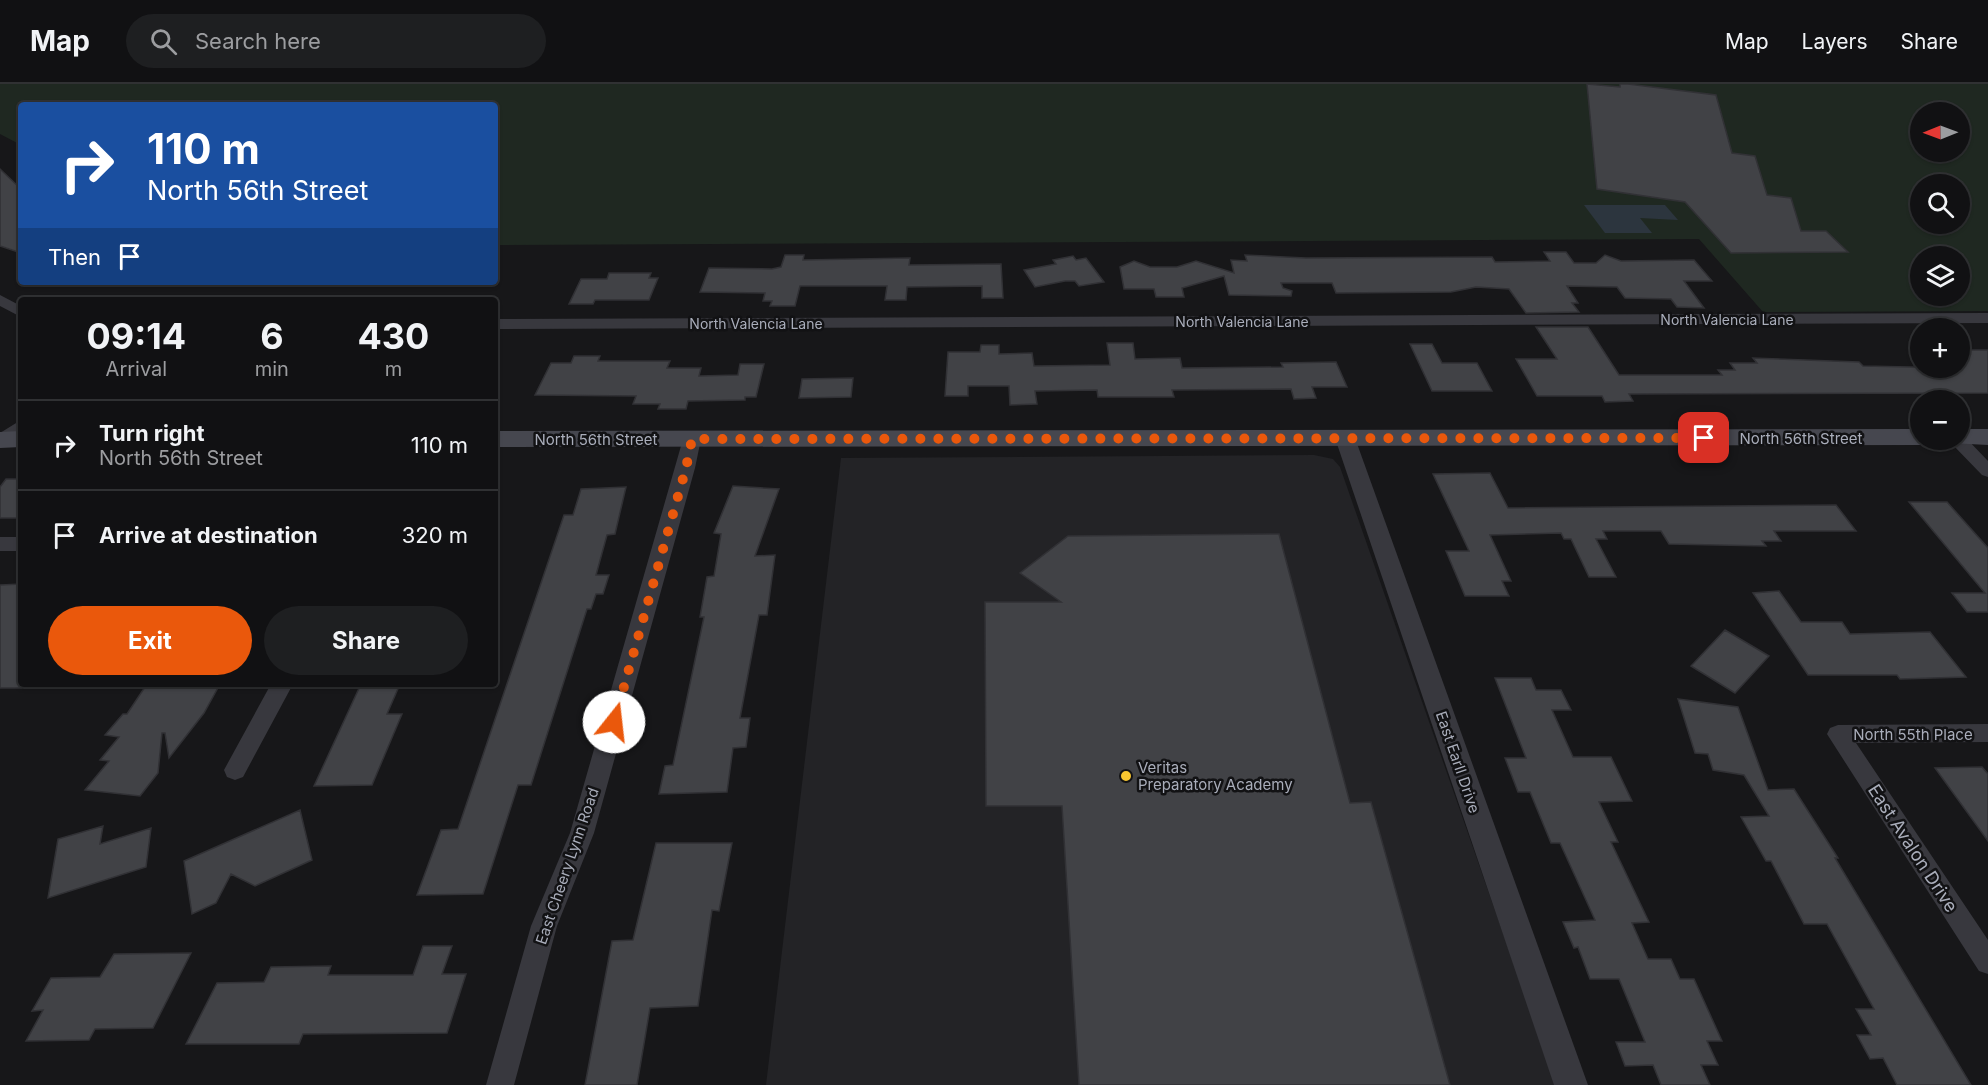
<!DOCTYPE html>
<meta charset="utf-8">
<style>
:root{--surface:#111113;--page:#1e1f21;--text:#f1f3f6;--muted:#9c9da0;--line:#303133;--accent:#ea580c}
body{margin:0;font-family:Inter,sans-serif;background:var(--page);color:var(--text);height:100vh;display:flex;flex-direction:column;font-size:22px;white-space:nowrap}
*{box-sizing:border-box;margin:0}
p{font-size:20px;color:var(--muted)}
.icon{flex:none;width:33px;height:33px;fill:none;stroke:currentColor;stroke-width:2;stroke-linecap:round;stroke-linejoin:round}
.map{position:relative;flex:1;overflow:hidden}
.panel{position:absolute;left:18px;top:213px;width:480px;height:390px;display:flex;flex-direction:column;background:var(--surface);border-radius:6px;box-shadow:0 2px 4px #0004,0 0 0 2px var(--line)}
.panel>*{flex:none}
.top-card{position:absolute;left:18px;top:18px;width:480px;height:183px;border-radius:6px;box-shadow:0 2px 4px #0004,0 0 0 2px var(--line);background:#1a4fa0;color:#fff;overflow:hidden}
.needle{width:39px;rotate:269deg}
.tools{position:absolute;left:1910px;top:18px;display:grid;gap:12px}
.tools a{display:grid;place-items:center;width:60px;height:60px;border-radius:50%;background:var(--surface);box-shadow:0 2px 4px #0004,0 0 0 2px var(--line);font-size:30px}
.pin{position:absolute;display:grid;place-items:center;width:51px;height:51px;color:#fff;margin:-26px;border-radius:12px;box-shadow:0 3px 9px #0006}
.me{position:absolute;width:66px;margin:-33px;rotate:16deg;stroke-linejoin:round;filter:drop-shadow(0 0 4px #0008)}
.turn{display:flex;align-items:center;gap:21px;height:126px;padding:0 30px;font-size:27px}
.turn .icon{width:78px;height:78px;stroke-width:2.5}
.turn b{display:block;font-size:42px;line-height:51px}
.then{display:flex;align-items:center;height:57px;padding:0 30px;background:#0003;gap:12px;font-size:22px}
.eta{display:flex;justify-content:space-evenly;align-items:center;height:102px;text-align:center}
.eta b{font-size:36px;font-weight:700;line-height:42px}
.button{display:flex;gap:12px;margin-top:auto;padding:12px 30px}
.button a{flex:1;height:69px;border-radius:36px;background:var(--accent);color:#fff;font-size:24px;font-weight:700;line-height:69px;text-align:center}
.button a+a{background:var(--page);color:var(--text)}
ul{padding:0;list-style:none}
li{display:flex;align-items:center;gap:18px;height:90px;padding:0 30px;border-top:2px solid var(--line)}
li div{flex:1}
li b{display:block;font-size:22px}
li em{font-style:normal}
header{display:flex;align-items:center;gap:36px;box-sizing:border-box;height:84px;padding:0 30px;background:var(--surface);border-bottom:2px solid var(--line)}
header strong{font-size:28px}
nav{display:flex;gap:33px;margin-inline-start:auto;font-size:21px}
.search{width:420px;height:54px;background:var(--page);display:flex;align-items:center;gap:15px;box-sizing:border-box;padding:0 21px;border-radius:33px;color:var(--muted);font-size:22px}
.map>svg:first-child{display:block}
.built{fill:#232326}
.green{fill:#1f2821;fill-rule:evenodd}
.water{fill:#2c353e}
.building{fill:#414246;stroke:#313135;stroke-width:1.5}
.lines{fill:none;stroke-linecap:round;stroke-linejoin:round}
.minor{fill:#38383e;fill-rule:evenodd}
.tertiary{fill:#38383e;fill-rule:evenodd}
.secondary{fill:#46474f;fill-rule:evenodd}
.route{stroke:#ea580c;stroke-width:10;stroke-dasharray:0 18}
.poi-dot{fill:#f9c630;stroke:#121214;stroke-width:2}
.labels{text-anchor:middle;dominant-baseline:central;stroke-width:5;stroke-linejoin:round;paint-order:stroke}
.far-street-label{font-size:14px;fill:#a9adba;stroke:#121214}
.street-label{font-size:15px;fill:#a9adba;stroke:#121214}
.poi-label{font-size:15px;fill:#a9adba;stroke:#121214;text-anchor:start}
.near-street-label{font-size:18px;fill:#a9adba;stroke:#121214}
</style>
<header>
<strong>Map</strong>
<div class="search"><svg class="icon" aria-label="search" viewBox="0 0 24 24"><circle cx="10" cy="10" r="6"/><path d="M15 15l6 6"/></svg>Search here</div>
<nav><a>Map</a><a>Layers</a><a>Share</a></nav>
</header>
<div class="map">
<svg width="1988" height="1001" viewBox="0 0 1988 1001">
<rect width="100%" height="100%" fill="#171719"/>
<path class="built" d="M1314,371L1333,375L1340,383L1556,1001H766L841,374Z"/>
<path class="green" d="M0,0H1988V227L1763,228L1699,155L495,161V21H21V61L0,50ZM1920,28H1959V68H1920ZM1920,100H1959V140H1920ZM1920,172H1959V212H1920Z"/>
<path class="water" d="M1584,121H1665L1678,136L1640,134L1652,149H1605Z"/>
<path class="building" d="M1587,0L1620,3V0H1628L1716,11L1732,69L1755,72L1767,111L1791,114L1801,147H1826L1848,168L1731,169L1685,118L1597,105Z
M0,85L21,105V169L0,162Z
M1544,168H1566L1574,179H1596L1605,171L1621,177L1694,176L1712,197H1684L1704,224L1677,223L1671,215L1625,214L1617,203L1567,202L1578,219H1572L1579,228L1526,229L1509,205L1476,203L1451,208L1336,209L1332,199H1281L1283,204L1292,207L1291,212L1229,211L1224,192L1182,204L1184,213H1156L1154,205H1124L1120,183L1134,177L1150,183H1177L1196,177L1234,189L1231,176L1247,177L1245,171L1306,174L1492,173L1495,178L1550,177Z
M785,171H804L803,176L910,174L909,181L1001,180L1003,214H982V202L907,203L906,216H885L887,202H800L795,222H770L772,217H763L765,209L700,208L709,184L772,185L781,183Z
M1073,172L1076,176L1086,174L1104,198L1079,202L1075,197H1065L1035,203L1024,186L1056,180L1053,176Z
M609,189H651L649,194H658L649,216H595L593,220H569L581,195H607Z
M1536,243H1588L1619,291H1722L1718,286H1735L1730,279H1757L1753,274L1859,278L1863,282L1959,284L1962,282L1959,278V266H1988V309L1629,310L1633,317L1605,318L1602,312H1537L1516,275H1557Z
M1107,259H1133L1135,275L1180,274L1182,284L1283,283L1281,279L1336,278L1347,303H1312L1316,314L1294,315L1291,305L1172,306L1174,313H1098L1097,306L1035,307L1037,320L1010,321L1009,302H968V312H945L948,268H980L981,261H999V270L1032,269L1034,282L1110,281Z
M1410,260H1432L1442,279H1477L1492,307H1432Z
M574,272H600L598,277H670L667,284H701L699,292L738,291L740,280H764L756,313H745V316L688,317L686,325H658L660,320H633L636,312L535,311L551,279H571Z
M853,294L851,313L799,314L802,295Z
M1490,389L1508,424L1836,421L1856,447H1774L1781,457H1762L1766,462L1669,460L1661,447H1603L1607,455H1596L1616,493H1589L1571,455H1564L1561,449L1490,451L1511,497H1502L1509,512H1465L1446,467H1469L1433,390Z
M6,395H21V434H0V403Z
M733,402L779,405L755,472L775,471L767,531H759L740,634H750L746,663L733,664L727,708L659,710L665,682L673,681L704,533H700L707,493L714,492L721,450L714,449Z
M626,403L615,450L607,451L596,491H609L603,510H596L591,525H587L531,701H518L483,810L417,811L441,746L458,745L564,431H573L581,405Z
M1909,418H1947L1988,464V528H1967L1952,509H1985Z
M1279,450L1350,719L1371,718L1450,1001H1079L1062,722H986L985,518H1061L1020,489L1068,452Z
M21,500V604H0V501Z
M1779,507L1801,538H1842L1850,550L1930,548L1966,593L1900,595L1897,591H1808L1753,509Z
M1725,546L1769,572L1735,609L1691,582Z
M1495,594H1531L1536,606H1561L1571,626H1552L1573,673H1611L1632,717L1599,718L1618,758H1611L1649,838L1632,839L1648,875H1671L1680,895H1694L1722,957H1707L1718,981H1701L1710,1001H1661L1653,981L1625,982L1616,958H1645L1619,895H1590L1578,863L1574,864L1563,838L1595,836L1560,759H1551L1530,708H1518L1505,674H1526Z
M147,600H220L204,629L169,674L165,649H162L158,689L140,712L85,706L109,677L100,676L119,653L105,651L123,630H127Z
M361,600H400L387,630H402L372,701L314,702Z
M1678,615L1738,623L1768,706L1794,705L1838,774H1835L1971,1001H1897L1883,974L1870,975L1857,951H1871L1856,925H1874L1827,840H1804L1771,777H1766L1741,733L1769,732L1744,691L1713,686L1708,670L1695,669Z
M1982,683L1988,690V757L1935,684Z
M300,726L312,776L255,802L231,790L216,819L192,830L184,777Z
M103,742L100,760L151,744L146,783L48,814L58,755Z
M656,759H732L719,827L712,826L698,922L650,924L637,1001H585L612,857L633,856Z
M423,862H452L442,890H466L447,949L303,950L299,960H186L217,899L264,898L271,883L331,882L328,891H413Z
M191,869L153,944L95,945L89,956L26,957L43,926L32,927L51,894L100,893L114,870Z"/>
<g class="lines">
<path class="minor" d="M0,211L21,222V233L0,222Z
M1988,229V239L495,245V235Z
M21,336V350L10,359H0V349Z
M692,350L701,355L695,384L594,749L557,842L514,1001H486L531,842L570,749L683,355Z
M1959,351L1964,352L1988,377V393L1982,391L1952,360L1950,356H1959Z
M0,453H21V467H0Z
M271,600H293L243,693L235,696L227,693L224,686Z
M1988,640V658L1856,659L1988,856V890L1979,887L1827,650L1830,644L1838,641Z"/>
<path class="tertiary" d="M1345,347L1352,349L1355,354L1588,1001H1554L1335,354L1338,349Z"/>
<path class="secondary" d="M1920,345V356H1931L1929,359L1920,361L495,363V347Z
M1959,345H1988V361L1950,359L1948,356H1959Z
M21,347V363L0,364V348Z"/>
</g>
<g class="lines">
<path class="route" d="M614,638L686,384L692,355L1704,354"/>
</g>
<circle class="poi-dot" cx="1126" cy="692" r="6"/>
<g class="labels">
<g class="far-street-label">
<text x="1727" y="235">North Valencia Lane</text>
<text x="1242" y="237">North Valencia Lane</text>
<text x="756" y="239">North Valencia Lane</text>
</g>
<g class="street-label">
<text x="1801" y="354">North 56th Street</text>
<text x="596" y="355">North 56th Street</text>
<text x="1913" y="650">North 55th Place</text>
<text transform="translate(1458 678) rotate(71)">East Earll Drive</text>
<text transform="translate(567 782) rotate(-71)">East Cheery Lynn Road</text>
</g>
<g class="poi-label">
<text x="1138" y="683">Veritas<tspan x="1138" dy="17">Preparatory Academy</tspan></text>
</g>
<g class="near-street-label">
<text transform="translate(1913 764) rotate(57)">East Avalon Drive</text>
</g>
</g>
</svg>
<div class="tools">
<a><svg class="needle" viewBox="-14 -14 28 28"><path d="M0-13l5 13h-10z" fill="#e53935"/><path d="M0 13l5-13h-10z" fill="#9c9da0"/></svg></a>
<a><svg class="icon" aria-label="search" viewBox="0 0 24 24"><circle cx="10" cy="10" r="6"/><path d="M15 15l6 6"/></svg></a>
<a><svg class="icon" aria-label="layers" viewBox="0 0 24 24"><path d="M12 4l9 5-9 5-9-5zM3 14l9 5 9-5"/></svg></a>
<a>+</a>
<a>−</a>
</div>
<div class="pin" style="left:1704px;top:354px;background:#d93025"><svg class="icon" aria-label="arrive" viewBox="0 0 24 24"><path d="M6 21V4h12l-3 4 3 4H6"/></svg></div>
<svg class="me" style="left:614px;top:638px" viewBox="-20 -20 40 40"><circle r="19" fill="#fff"/><path d="M0-13L10 11 0 6-10 11z" fill="#ea580c"/></svg>
<div class="top-card">
<div class="turn"><svg class="icon" aria-label="right" viewBox="0 0 24 24"><path d="M7 20v-9h11M14 6l5 5-5 5"/></svg><div><b>110 m</b>North 56th Street</div></div>
<div class="then">Then<svg class="icon" aria-label="arrive" viewBox="0 0 24 24"><path d="M6 21V4h12l-3 4 3 4H6"/></svg></div>
</div>
<section class="panel">
<div class="eta">
<div><b>09:14</b><p>Arrival</p></div>
<div><b>6</b><p>min</p></div>
<div><b>430</b><p>m</p></div>
</div>
<ul>
<li><svg class="icon" aria-label="right" viewBox="0 0 24 24"><path d="M7 20v-9h11M14 6l5 5-5 5"/></svg><div><b>Turn right</b><p>North 56th Street</p></div><em>110 m</em></li>
<li><svg class="icon" aria-label="arrive" viewBox="0 0 24 24"><path d="M6 21V4h12l-3 4 3 4H6"/></svg><div><b>Arrive at destination</b></div><em>320 m</em></li>
</ul>
<div class="button"><a>Exit</a><a>Share</a></div>
</section>
</div>
